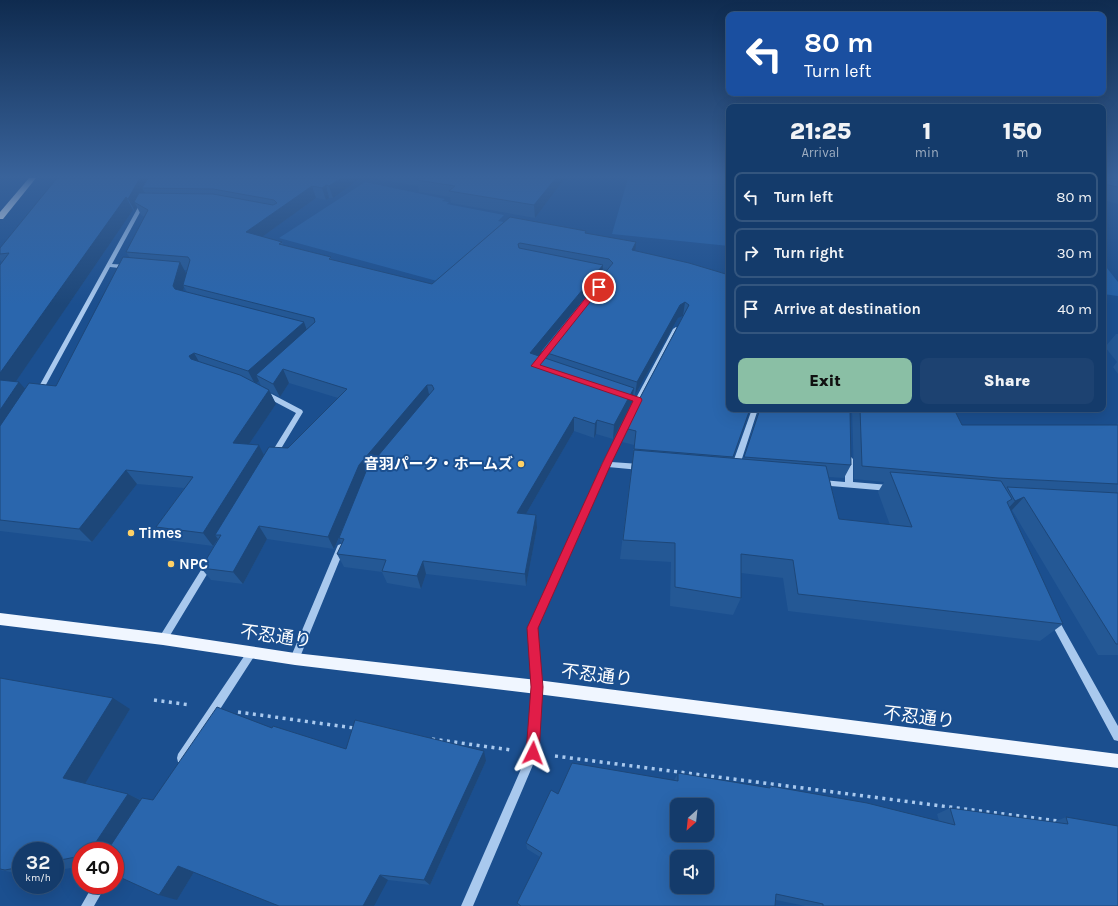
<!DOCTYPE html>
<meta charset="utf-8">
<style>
:root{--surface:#143b6b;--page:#1d4271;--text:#f1f3f6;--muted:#9dadc1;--line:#33557e;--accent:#8abfa5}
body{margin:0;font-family:Karla,"Noto Sans JP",sans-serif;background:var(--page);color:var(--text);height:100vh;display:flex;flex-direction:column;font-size:15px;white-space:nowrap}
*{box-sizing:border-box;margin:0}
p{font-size:13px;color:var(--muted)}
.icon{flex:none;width:22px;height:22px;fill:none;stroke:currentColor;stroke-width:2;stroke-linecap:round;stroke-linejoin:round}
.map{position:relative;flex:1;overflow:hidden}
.panel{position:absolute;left:726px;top:104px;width:380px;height:308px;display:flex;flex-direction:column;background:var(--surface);border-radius:8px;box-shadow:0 4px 16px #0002,0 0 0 1px var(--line)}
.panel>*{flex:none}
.guide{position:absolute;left:726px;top:12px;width:380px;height:84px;border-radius:8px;box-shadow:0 4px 16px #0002,0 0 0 1px var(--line);background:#1a4fa0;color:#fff;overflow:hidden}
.needle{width:26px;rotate:207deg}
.buttons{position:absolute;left:670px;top:798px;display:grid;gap:8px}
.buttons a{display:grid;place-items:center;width:44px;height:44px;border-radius:8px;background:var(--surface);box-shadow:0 4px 16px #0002,0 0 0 1px var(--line);font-size:20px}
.speed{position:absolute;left:12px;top:842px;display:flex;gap:8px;font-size:20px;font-weight:700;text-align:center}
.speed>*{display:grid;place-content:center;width:52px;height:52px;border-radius:50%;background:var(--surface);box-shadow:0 4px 16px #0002,0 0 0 1px var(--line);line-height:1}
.speed small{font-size:10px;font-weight:400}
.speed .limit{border:6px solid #d22;background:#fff;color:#111}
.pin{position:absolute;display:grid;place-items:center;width:34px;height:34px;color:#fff;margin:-17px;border:2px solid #fff;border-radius:50%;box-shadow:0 1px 4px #0007}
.me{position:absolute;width:44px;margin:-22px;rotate:3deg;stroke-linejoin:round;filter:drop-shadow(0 0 3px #0008)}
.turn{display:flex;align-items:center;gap:14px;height:84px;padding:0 12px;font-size:18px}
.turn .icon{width:52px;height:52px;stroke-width:2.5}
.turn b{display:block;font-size:28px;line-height:34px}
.eta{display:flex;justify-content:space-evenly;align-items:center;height:68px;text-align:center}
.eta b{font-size:24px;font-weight:800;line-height:28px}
.cta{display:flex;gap:8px;margin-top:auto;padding:8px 12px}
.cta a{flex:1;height:46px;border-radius:8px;background:var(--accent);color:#111;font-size:16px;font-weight:800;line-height:46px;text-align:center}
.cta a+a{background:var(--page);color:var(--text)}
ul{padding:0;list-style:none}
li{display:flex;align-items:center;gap:12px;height:50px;margin:0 8px 6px;padding:0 4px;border:2px solid var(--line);border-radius:8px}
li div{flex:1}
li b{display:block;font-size:15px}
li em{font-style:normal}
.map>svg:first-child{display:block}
.green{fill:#2461a8}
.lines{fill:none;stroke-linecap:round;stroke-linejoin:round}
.path{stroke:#a9c9ee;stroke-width:3.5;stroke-dasharray:3 4.5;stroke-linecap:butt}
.minor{fill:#a9c9ee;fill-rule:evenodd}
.major{fill:#f0f6ff;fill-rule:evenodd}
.highway{fill:#fff;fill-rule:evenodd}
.wall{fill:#245895;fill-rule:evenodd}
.shaded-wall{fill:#1d4779}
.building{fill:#2a66ad;stroke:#1d4779;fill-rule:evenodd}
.route{fill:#e11d48;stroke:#92132f}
.poi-dot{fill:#ffd166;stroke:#1b4f8f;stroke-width:1.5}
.labels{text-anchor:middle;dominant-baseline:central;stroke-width:4;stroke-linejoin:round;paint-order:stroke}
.poi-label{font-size:15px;font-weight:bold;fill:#fff;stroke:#1b4f8f;text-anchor:start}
.near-street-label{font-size:18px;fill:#fff;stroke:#1b4f8f}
</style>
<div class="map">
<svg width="1118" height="906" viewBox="0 0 1118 906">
<rect width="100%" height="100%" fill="#1b4f8f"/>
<path class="green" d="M628,178H729V246L612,234Z
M365,182L445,199L442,201L449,202L447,204L504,215L498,221L510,223L437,281L279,238Z
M1103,263L1118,282V296L1103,294Z"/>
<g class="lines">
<path class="path" d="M154,700L190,705
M238,712L354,728
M432,739L511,750
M555,756L1058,821"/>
<path class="minor" d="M141,202L145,203L112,264L128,265L131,267L128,269L110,267L42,392L39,394H37L36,392Z
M676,327L679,329L641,400L611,462L640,464L643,465L644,467L643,469L640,470L608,467L537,628L542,687L538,753L473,906H461L528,753L532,687L529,628L602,464L635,400L673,329Z
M262,391H266L302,410L303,412L276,457L274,458L270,455L296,413L262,395L261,393Z
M752,409H758L739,468L738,470H732L731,468Z
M849,456L851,457L853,459V482L889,485L892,486L893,488L892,490L889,491L819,485L818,483L819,481L822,480L845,482V459L847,457Z
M341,544L344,545L345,547L298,662L295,663L292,662L290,659L337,547L338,545Z
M209,560L212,562L213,564L212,566L166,642L163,643L160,642L159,639L160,636L206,562Z
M1054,616L1057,617L1118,726V741L1114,740L1051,623L1050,620L1051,617Z
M252,648L255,649L257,652L255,655L186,762L182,763L178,762L177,758L178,754L249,649Z
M93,885H106L94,906H81Z"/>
<path class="major" d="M0,613L163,633L295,653L537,680L1118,754V768L537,694L295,665L163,645L0,625Z"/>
<path class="highway" d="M29,178H36L3,219H0V212Z"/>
</g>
<path class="wall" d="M57,178H361L333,198H329L326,200L316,198L262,237L282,242L283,245L331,257V260L432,284L510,217L586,231V233L635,251L689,263L729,409H750L733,459H743L759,409H850L851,465L844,478L829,477L839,519L890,525L878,492L884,482L854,479L852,409H954L962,425H1116L1118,423V655H1098L1012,510H1011L1063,624L1040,641L788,611L783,578L741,573V598L733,615L670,606L671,562L620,559L634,445L622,442L624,428L683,316L678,318L635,395L633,394L632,402L613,439L596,434L594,438L574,431L526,514L537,528L526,586L426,574L421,589L387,583L382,572L344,567L337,554L342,545L339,538L334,549L267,539L243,584L211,580L201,568L218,539L213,546L167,540L156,527L184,488L137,484L92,542L0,531V265L2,262L0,260V248ZM137,207L141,215L145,217L126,252L130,258L56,386L25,388L16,381L133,210L135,211ZM184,270H187L186,273ZM603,271L606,272L602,276ZM184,287L187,292L183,291ZM259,381L261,386L256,383ZM289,383L338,398L288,448L264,455L259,445L249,444L276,404L270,392L280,397Z
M370,178H565L535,218L451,203L450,197L419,192L418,186Z
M1103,178H1118V204L1103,200Z
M1116,334H1118V374L1113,367L1117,362L1105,347Z
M0,678L130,709L85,783L128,794L141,800H153L272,728L346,749L486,761L430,885L388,880L194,872L177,900L81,851V866L55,871V851H21V874L0,870Z
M678,773L768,788L770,786L939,821L937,814L950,808L1054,822L1066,817L1118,906H805L776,900L775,906H518L517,903L540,857L527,849L526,843L558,794L674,780Z"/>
<path class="shaded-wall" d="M140,178H153L142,188L145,193L134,202L137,207L135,211L128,199Z
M341,178H361L333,198L329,186Z
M556,178H565L535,218L534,205Z
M326,185L329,198L326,200L322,188Z
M312,186L316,198L251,245L246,232Z
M126,197L133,210L8,393L0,384V373Z
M636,242L635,255L632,250Z
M180,262L187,275L183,285L184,287L181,300L173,286Z
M603,265L602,278L541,351V354L531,367L530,353Z
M685,302L683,316L678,318L635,395L637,382L680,305Z
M304,322L309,336L256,375L259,381L255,384L248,371Z
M194,353L202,367L197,370L189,356Z
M283,369L289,383L280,397L273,384Z
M19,382L31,395L0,444V410Z
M427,385L430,399L364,478L334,549L328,537L359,465Z
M634,388L632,402L613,439L614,425Z
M269,390L276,404L241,456L233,443Z
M574,417V431L519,526L517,513Z
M597,420L596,434L594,438L595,424Z
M259,445L266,459L215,535L218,539L213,546L203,533Z
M126,470L137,484L92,542L79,529Z
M1024,497L1012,510L1003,514L1015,501Z
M536,515L537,528L526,586L525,574Z
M259,526L267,539L243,584L233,572Z
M423,561L426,574L421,589L417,576Z
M113,698L130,709L83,787L63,778Z
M484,751L486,761L430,885L424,880Z
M128,794L146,803L114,851H94V845Z
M178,866L194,872L177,900L159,895Z
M380,875L388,880L374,906H363Z"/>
<path class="building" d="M57,178H140L128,199L126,197L0,373V265L9,253L0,254V248Z
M148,178H341L329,186L326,185L322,188L312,186L246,232L282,242L279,244L331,257L329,259L432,284L510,217L586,231L585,233L636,242L632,250L689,263L729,275V409H750L733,457L634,449L636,431L624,428L689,305L685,302L680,305L637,382L541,351L613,263L609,259L520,243L518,244L519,248L603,265L530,353L634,388L614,425L597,420L595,424L574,417L517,513L536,515L525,574L423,561L417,576L382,571L386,560L337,554L344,539L339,538L367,469L434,389L432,385H427L359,465L328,537L259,526L233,572L201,568L221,535H215L269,447L288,448L347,389L283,369L273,384L256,375L315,322L314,318L183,285L190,260L188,257L126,252L148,210L134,202L139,193L213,194L273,205L277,203L274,200L213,189L142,188Z
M418,178H556L534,205L449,191L455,186L417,180Z
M1103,178H1118V187L1103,184Z
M123,257L180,262L173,286L175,289L304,322L248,371L194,353L189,356L191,359L240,375L269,390L233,443L259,445L203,533L156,527L193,477L126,470L79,529L0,520V426L29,383L56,386Z
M0,380L19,382L0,410Z
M760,409H850L851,465L744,457Z
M860,409H954L962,425H1118V484L998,478L862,466Z
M634,450L826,466L839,519L912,527L890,472L1001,481L1012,499L1007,502L1063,624L798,594L793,560L741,554V598L675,587V543L623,540Z
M1007,487L1118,493V644H1116L1024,497L1015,501Z
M0,678L113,698L63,778L128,794L94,845V851H81V860L76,857L55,861V851H21V867L5,870L0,869Z
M217,707L272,728L273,726L346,749L355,720L484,751L424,880L380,875L363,906H279L178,866L159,895L115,875V851H107L142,798L153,800Z
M572,763L678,781V773L770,788V786L867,803L955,825L950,808L1068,824L1066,817L1118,826V906H823V904L776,894L775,906H521L517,903L542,853L526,843L551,790L558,794ZM677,805H707V835H677ZM677,857H707V887H677Z"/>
<linearGradient id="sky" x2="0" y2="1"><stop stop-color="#0f2b4f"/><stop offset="0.58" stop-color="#39639b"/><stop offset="1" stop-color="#39639b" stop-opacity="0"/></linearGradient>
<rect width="1118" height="305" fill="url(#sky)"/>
<path class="route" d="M596,285L602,287L540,365L641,398L642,400L611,464L538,628L543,687L539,753L538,758L533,760L528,758L526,753L531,687L527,628L602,464L633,401L531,366Z"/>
<g class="poi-dot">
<circle cx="521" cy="464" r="4"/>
<circle cx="131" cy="533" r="4"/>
<circle cx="171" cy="564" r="4"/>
</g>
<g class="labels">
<g class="poi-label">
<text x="513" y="464" text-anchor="end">音羽パーク・ホームズ</text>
<text x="139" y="533">Times</text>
<text x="179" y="564">NPC</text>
</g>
<g class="near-street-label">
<text transform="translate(276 636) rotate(8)">不忍通り</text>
<text transform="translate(597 675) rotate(7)">不忍通り</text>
<text transform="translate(919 717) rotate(7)">不忍通り</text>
</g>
</g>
</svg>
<div class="buttons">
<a><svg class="needle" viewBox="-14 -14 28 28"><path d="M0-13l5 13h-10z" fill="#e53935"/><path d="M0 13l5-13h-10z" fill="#9dadc1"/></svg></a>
<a><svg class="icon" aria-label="sound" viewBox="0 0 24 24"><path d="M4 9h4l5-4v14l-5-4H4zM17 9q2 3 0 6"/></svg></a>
</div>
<div class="speed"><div>32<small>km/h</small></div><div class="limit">40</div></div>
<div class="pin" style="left:599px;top:287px;background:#d93025"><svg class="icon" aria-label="arrive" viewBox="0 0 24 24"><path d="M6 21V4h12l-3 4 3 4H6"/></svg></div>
<svg class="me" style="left:533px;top:753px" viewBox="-20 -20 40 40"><path d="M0-17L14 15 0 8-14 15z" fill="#e11d48" stroke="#fff" stroke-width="4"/></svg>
<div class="guide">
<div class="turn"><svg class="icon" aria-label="left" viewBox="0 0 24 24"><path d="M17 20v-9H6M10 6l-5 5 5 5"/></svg><div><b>80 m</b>Turn left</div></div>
</div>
<section class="panel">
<div class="eta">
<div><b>21:25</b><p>Arrival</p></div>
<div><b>1</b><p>min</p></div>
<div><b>150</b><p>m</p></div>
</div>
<ul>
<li><svg class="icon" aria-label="left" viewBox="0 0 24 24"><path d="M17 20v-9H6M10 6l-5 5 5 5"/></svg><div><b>Turn left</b></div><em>80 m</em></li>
<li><svg class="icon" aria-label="right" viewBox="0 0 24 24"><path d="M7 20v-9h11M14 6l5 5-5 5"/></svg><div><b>Turn right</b></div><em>30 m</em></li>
<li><svg class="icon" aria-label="arrive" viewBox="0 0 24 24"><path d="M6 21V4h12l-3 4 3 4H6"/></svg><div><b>Arrive at destination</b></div><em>40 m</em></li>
</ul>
<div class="cta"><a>Exit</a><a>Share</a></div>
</section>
</div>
